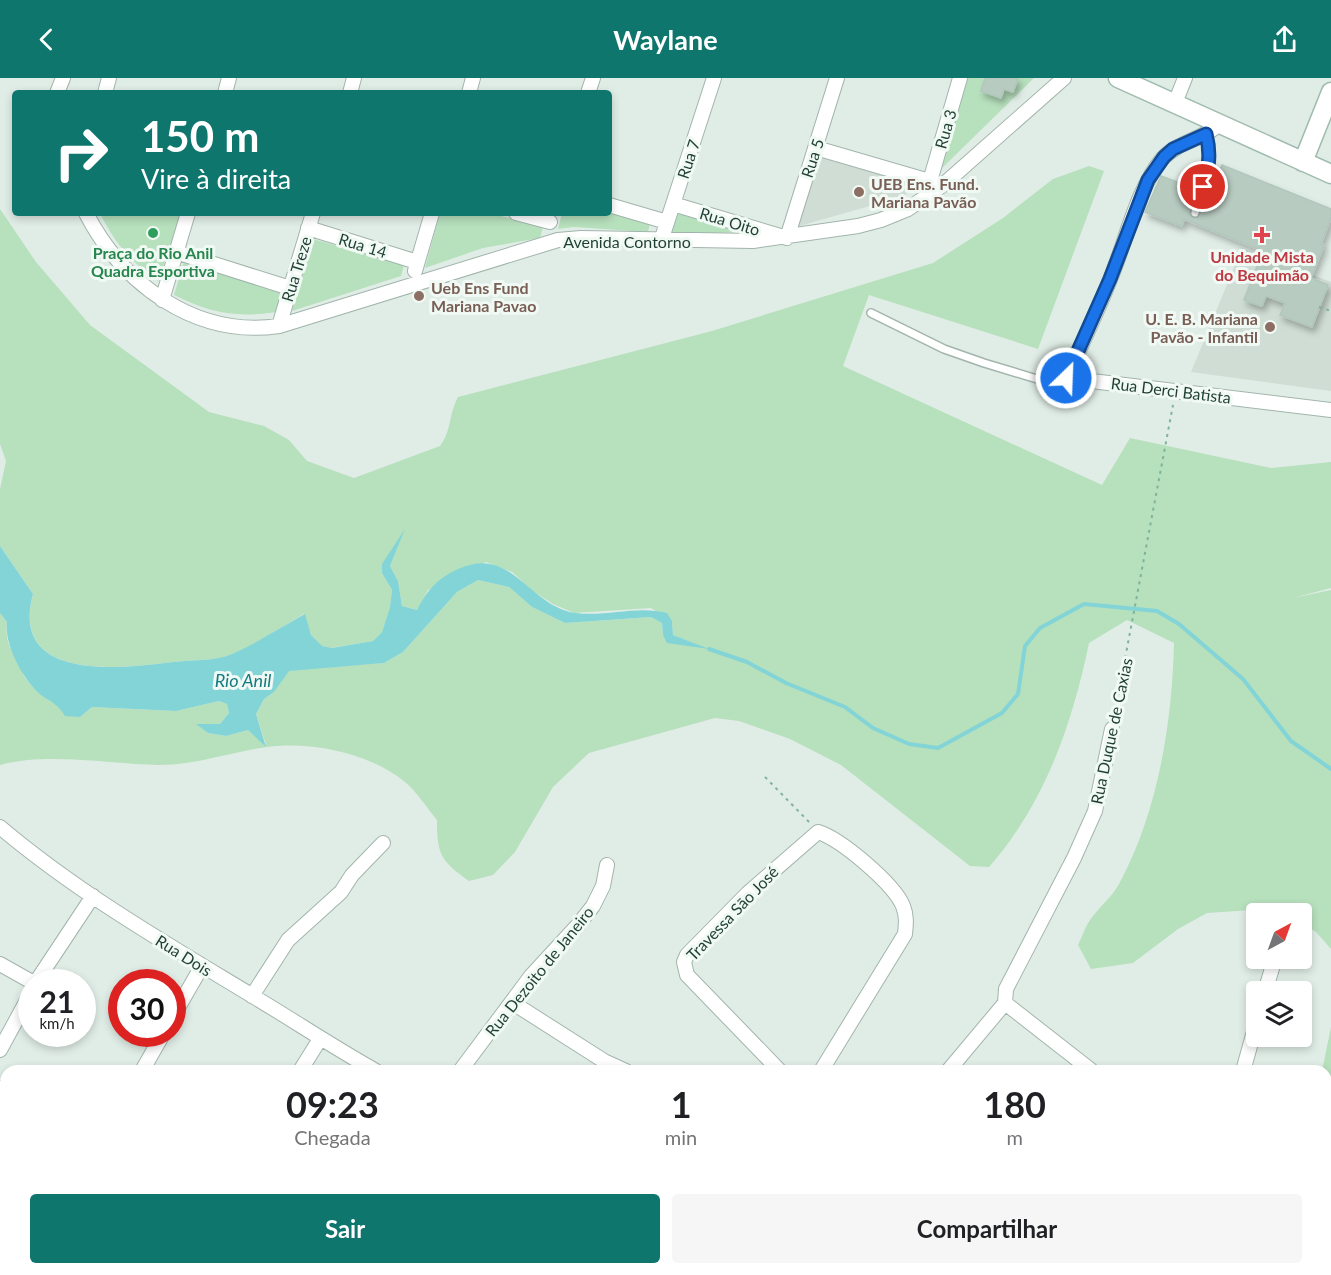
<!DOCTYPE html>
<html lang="pt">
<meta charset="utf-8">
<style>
:root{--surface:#fff;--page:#f6f6f6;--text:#202124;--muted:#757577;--accent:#0f766e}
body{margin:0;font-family:Lato,sans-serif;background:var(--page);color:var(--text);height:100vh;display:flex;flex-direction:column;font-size:22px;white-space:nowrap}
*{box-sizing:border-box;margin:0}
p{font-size:20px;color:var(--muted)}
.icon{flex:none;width:33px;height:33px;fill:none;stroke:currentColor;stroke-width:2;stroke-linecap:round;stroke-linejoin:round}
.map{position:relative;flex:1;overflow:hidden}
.drawer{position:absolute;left:0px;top:987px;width:1332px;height:210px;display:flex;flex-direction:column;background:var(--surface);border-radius:18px 18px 0 0;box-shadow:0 3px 9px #0003}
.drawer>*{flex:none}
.banner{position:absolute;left:12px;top:12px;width:600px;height:126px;border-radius:6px;box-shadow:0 3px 9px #0003;background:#0f766e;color:#fff;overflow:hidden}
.needle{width:39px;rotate:41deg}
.buttons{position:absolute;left:1246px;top:825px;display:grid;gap:12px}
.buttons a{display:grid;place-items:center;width:66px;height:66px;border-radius:6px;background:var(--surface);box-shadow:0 3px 9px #0003;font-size:30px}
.speed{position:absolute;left:18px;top:891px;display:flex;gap:12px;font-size:30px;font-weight:700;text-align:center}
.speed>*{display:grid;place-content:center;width:78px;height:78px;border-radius:50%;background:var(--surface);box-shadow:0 3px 9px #0003;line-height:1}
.speed small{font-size:15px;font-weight:400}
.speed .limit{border:9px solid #d22;background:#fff;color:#111}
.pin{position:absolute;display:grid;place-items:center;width:51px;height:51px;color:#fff;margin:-26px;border:3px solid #fff;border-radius:50%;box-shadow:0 2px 6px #0007}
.me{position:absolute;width:66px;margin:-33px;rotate:24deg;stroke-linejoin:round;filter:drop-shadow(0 0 4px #0008)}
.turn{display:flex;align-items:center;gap:21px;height:126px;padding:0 30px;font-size:27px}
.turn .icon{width:78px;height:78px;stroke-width:2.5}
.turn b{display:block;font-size:42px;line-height:51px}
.eta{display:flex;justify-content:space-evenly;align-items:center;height:102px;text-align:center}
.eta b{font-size:36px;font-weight:700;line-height:42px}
.cta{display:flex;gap:12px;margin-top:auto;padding:12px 30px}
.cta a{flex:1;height:69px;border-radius:6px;background:var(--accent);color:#fff;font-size:24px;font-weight:700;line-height:69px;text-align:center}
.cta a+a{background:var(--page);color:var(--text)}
header{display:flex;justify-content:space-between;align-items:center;height:78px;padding:0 30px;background:var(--accent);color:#fff;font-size:27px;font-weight:700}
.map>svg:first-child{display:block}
.built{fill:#cfddd4}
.green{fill:#b7e0bd}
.water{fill:#83d4d7}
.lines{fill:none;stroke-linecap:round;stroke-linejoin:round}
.stream{stroke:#83d4d7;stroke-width:4}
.building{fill:#b8cbc1;stroke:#b2c7bc;stroke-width:1.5;filter:url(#shadow)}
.lane-casing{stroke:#a2b5ac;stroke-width:10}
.street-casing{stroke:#a2b5ac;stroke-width:16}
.secondary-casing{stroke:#a1bcaf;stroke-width:21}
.path{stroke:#7eb39c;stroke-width:2;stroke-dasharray:3 4.5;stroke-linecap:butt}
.lane{stroke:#fff;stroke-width:7}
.street{stroke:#fff;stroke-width:14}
.secondary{stroke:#fff;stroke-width:18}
.route-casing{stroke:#114b97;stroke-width:15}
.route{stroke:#1a73e8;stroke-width:10}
.education-dot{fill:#8d6e63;stroke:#f1f9f4;stroke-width:2}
.leisure-dot{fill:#2e9e5b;stroke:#f1f9f4;stroke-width:2}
.health-dot{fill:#e0444e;stroke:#f1f9f4;stroke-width:2}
.labels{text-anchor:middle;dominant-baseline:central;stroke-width:6;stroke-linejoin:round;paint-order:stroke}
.street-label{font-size:16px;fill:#1f3f32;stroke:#f1f9f4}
.education-label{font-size:16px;font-weight:bold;fill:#785e54;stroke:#f1f9f4;text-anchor:start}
.leisure-label{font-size:16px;font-weight:bold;fill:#27864d;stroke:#f1f9f4}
.health-label{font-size:16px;font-weight:bold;fill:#be3a42;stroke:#f1f9f4}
.water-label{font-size:18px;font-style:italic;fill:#147b80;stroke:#f1f9f4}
</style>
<header><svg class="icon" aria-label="back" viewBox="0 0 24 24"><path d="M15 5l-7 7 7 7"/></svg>Waylane<svg class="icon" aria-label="share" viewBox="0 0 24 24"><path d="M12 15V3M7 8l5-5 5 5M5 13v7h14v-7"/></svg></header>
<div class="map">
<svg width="1331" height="1197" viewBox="0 0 1331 1197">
<defs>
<filter id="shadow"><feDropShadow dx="3" dy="5" stdDeviation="3" flood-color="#0004"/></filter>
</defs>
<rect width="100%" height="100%" fill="#e0ede6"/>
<path class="built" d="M822,77L923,108L898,120L796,149Z
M1242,170L1331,204V313L1191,294Z"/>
<path class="green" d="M968,0H985L981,13L1001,20L1004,11L1013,14L1018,0H1034L938,94Z
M1089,88L1104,93L1038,271L869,217L843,288L1102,407L1130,360L1271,390L1331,384V510L1293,520L1331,512V871L1316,854L1302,845V836L1252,832L1207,835L1178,851L1133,885L1091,891L1078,867C1082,859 1085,849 1090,842C1099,829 1112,819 1119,806C1158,734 1172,646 1174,565L1127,542L1089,565C1072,647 1045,725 989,789L970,788L841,687L790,661L739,643L715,640L589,675L553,709L515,774L493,797L469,803C441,783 437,777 437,742C427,730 417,714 405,704C370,675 311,663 267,669C230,674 196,687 159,687C110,686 47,674 0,687V535L7,544C5,562 9,569 18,583C22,589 22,596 26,601C39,619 61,629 80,639L92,629L176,633L219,623L227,626L229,635L220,646H197L208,655L226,658L248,652L266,667L256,636L264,621L274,614L289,592L384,585L403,574L457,514L478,502L509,509L532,529L565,545L651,539L662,545L663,557L705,570L673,557L672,543L651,530L574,535L553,526L533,513L512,494L486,484L428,512L417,532L402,528L398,503L390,488L404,453L382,495L392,512L390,529L382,554L373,563L331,570L321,568L311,557L304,536C286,546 241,576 223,579C207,583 189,582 173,584C119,591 10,604 33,516L0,468V411L6,383L0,366V131L36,184L90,247L209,334L264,348L289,362L307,383L354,400L440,368C452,352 448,338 458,319L712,253L933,185L1003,140L1053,101Z
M609,133L650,145L648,154L574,149L558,151L562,135H609Z
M677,133L750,154L671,156Z
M100,135H182L158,203C132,185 113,163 100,135Z
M440,135H490L543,149L540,160L483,170L425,190Z
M313,161L404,187L401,198L292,233Z
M184,183L282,214L277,234C236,240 210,235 174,217Z
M1331,949V1065L1326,1054V993H1322Z"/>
<path class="water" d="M405,451L390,488L398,503L402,528L417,532C427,512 437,501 458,491C512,466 529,529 576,535C607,539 637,527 667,535L672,543L673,557L709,571L667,565L663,557L662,545L651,539L565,545L532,529L509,509L478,502L457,514L403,574L384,585L289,593L274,614L264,621L256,636L266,669L248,652L226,658L208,655L196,646H220L229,635L227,626L219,623L176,633L92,629L80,639L65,638C58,626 51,624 41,617C23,602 4,567 7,544L0,535V468L33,516C9,604 120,591 173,584C189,582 207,583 223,579C241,575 286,546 305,536L311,557L322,568L332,570L373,563L382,554L390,529L392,512L382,495V486Z"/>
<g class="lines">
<path class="stream" d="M709,571L747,584L786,605L845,629L873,650L909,666L938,670L1002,635L1018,616L1025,568L1040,550L1084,526L1157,533L1179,546L1243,601L1291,663L1331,691"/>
</g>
<path class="building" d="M985,0H1018L1013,14L1004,11L1001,20L981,13Z
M1222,87L1331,131V140L1321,166L1324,167L1311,200L1328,207L1312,249L1280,237L1285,225L1266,218L1262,228L1244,222L1263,173L1184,141L1182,148L1145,134L1161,98L1196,111L1189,136L1193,140L1198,139Z"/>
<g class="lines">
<defs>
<path id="lane" d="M1195,135C1203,108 1213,84 1206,55
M871,235L944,271L984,285L1047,304L1067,300"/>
<path id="street" d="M57,15L63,0
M105,15L109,0
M225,15L229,0
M350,15L354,0
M469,15L473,0
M588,15L593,0
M1175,25L1185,0
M1220,45C1204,62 1178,63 1162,81C1137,111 1126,163 1111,199C1098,233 1081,266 1067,300L1331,332
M816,70L943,107
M930,103L960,0
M673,126L787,160L837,0
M609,127L667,144
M86,135C123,207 196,260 279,248L558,162L581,160L753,163L858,148L881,142L908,131L943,107L1064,0
M516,135L550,144
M308,150L417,184
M661,163L714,0
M176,174L290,210
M415,193L432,135
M162,222L188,135
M279,248L313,135
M0,749C77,814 165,865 251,917C293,942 333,969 376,993
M0,886L32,904
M36,904L93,818
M1265,914L1275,880
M252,918L288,862L341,814L352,797L383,765
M513,925L604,983L626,993
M1005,925L1092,993
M172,940L202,888
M0,972L32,913
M142,993L163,956
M300,993L320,961
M460,993L531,898L578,847L593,828L603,808L607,787
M780,993L687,897L684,884L687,877L748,815L818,754C841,761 894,806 903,828C907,838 906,846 905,856L821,993
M948,993L1005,925L1006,911L1074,780L1095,733L1112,651
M1243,993L1257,943
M0,1010L6,1014
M292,1191L302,1197
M928,1191L931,1197
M1097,1191L1100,1197
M173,1197L177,1191
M326,1197L330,1191
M958,1197L962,1191
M1316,1197L1331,1190"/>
<path id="secondary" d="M1118,0L1331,96
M1303,84L1331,14
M721,1191L733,1197
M481,1197L485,1191"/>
</defs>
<use href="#lane" class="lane-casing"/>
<use href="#street" class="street-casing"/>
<use href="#secondary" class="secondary-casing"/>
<path class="path" d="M1319,229L1331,233
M1114,639L1173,327
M765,699L810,745
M1326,1114L1331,1121"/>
<use href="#lane" class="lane"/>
<use href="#street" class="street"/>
<use href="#secondary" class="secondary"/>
</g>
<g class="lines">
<defs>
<path id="route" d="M1066,300L1110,201L1148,102L1164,79L1173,71L1206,56C1211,75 1209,90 1203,109"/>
</defs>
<use href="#route" class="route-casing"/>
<use href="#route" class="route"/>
</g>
<g class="education-dot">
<circle cx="859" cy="114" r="6"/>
<circle cx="419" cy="218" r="6"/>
<circle cx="1270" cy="249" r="6"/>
</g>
<circle class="leisure-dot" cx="153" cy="155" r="6"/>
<path class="health-dot" d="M1259 148h6v6h6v6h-6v6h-6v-6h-6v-6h6z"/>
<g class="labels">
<g class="street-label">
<text transform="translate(945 51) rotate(-74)">Rua 3</text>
<text transform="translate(812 80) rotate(-72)">Rua 5</text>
<text transform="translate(688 81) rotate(-72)">Rua 7</text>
<text transform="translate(730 143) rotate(17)">Rua Oito</text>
<text x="627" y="163">Avenida Contorno</text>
<text transform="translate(363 167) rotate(17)">Rua 14</text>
<text transform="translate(296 191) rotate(-73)">Rua Treze</text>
<text transform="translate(1171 312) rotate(7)">Rua Derci Batista</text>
<text transform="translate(1111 653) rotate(-78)">Rua Duque de Caxias</text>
<text transform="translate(732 835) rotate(-46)">Travessa São José</text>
<text transform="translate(184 877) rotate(32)">Rua Dois</text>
<text transform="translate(539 893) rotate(-51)">Rua Dezoito de Janeiro</text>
</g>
<g class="education-label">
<text x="871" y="105">UEB Ens. Fund.<tspan x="871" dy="18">Mariana Pavão</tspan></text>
<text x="431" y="209">Ueb Ens Fund<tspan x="431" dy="18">Mariana Pavao</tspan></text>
<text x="1258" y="240" text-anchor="end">U. E. B. Mariana<tspan x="1258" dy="18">Pavão - Infantil</tspan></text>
</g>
<g class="leisure-label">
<text x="153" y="174">Praça do Rio Anil<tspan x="153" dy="18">Quadra Esportiva</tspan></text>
</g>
<g class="health-label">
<text x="1262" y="178">Unidade Mista<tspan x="1262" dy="18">do Bequimão</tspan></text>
</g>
<g class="water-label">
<text x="243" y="602">Rio Anil</text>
</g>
</g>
</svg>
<div class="buttons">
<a><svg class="needle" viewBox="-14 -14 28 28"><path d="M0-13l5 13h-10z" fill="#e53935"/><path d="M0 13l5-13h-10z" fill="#757577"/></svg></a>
<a><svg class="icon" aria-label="layers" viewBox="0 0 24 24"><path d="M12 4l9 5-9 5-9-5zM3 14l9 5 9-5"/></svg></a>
</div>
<div class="speed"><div>21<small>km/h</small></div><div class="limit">30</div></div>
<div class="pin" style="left:1203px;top:109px;background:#d93025"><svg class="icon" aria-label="arrive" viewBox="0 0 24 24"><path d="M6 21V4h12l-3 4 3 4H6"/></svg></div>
<svg class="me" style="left:1066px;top:300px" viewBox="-20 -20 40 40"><circle r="17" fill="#1a73e8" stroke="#fff" stroke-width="3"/><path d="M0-11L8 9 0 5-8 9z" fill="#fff"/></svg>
<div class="banner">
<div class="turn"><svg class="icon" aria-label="right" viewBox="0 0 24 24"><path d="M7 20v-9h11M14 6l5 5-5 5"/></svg><div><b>150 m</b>Vire à direita</div></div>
</div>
<section class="drawer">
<div class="eta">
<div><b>09:23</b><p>Chegada</p></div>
<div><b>1</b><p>min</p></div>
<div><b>180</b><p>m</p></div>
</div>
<div class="cta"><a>Sair</a><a>Compartilhar</a></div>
</section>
</div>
